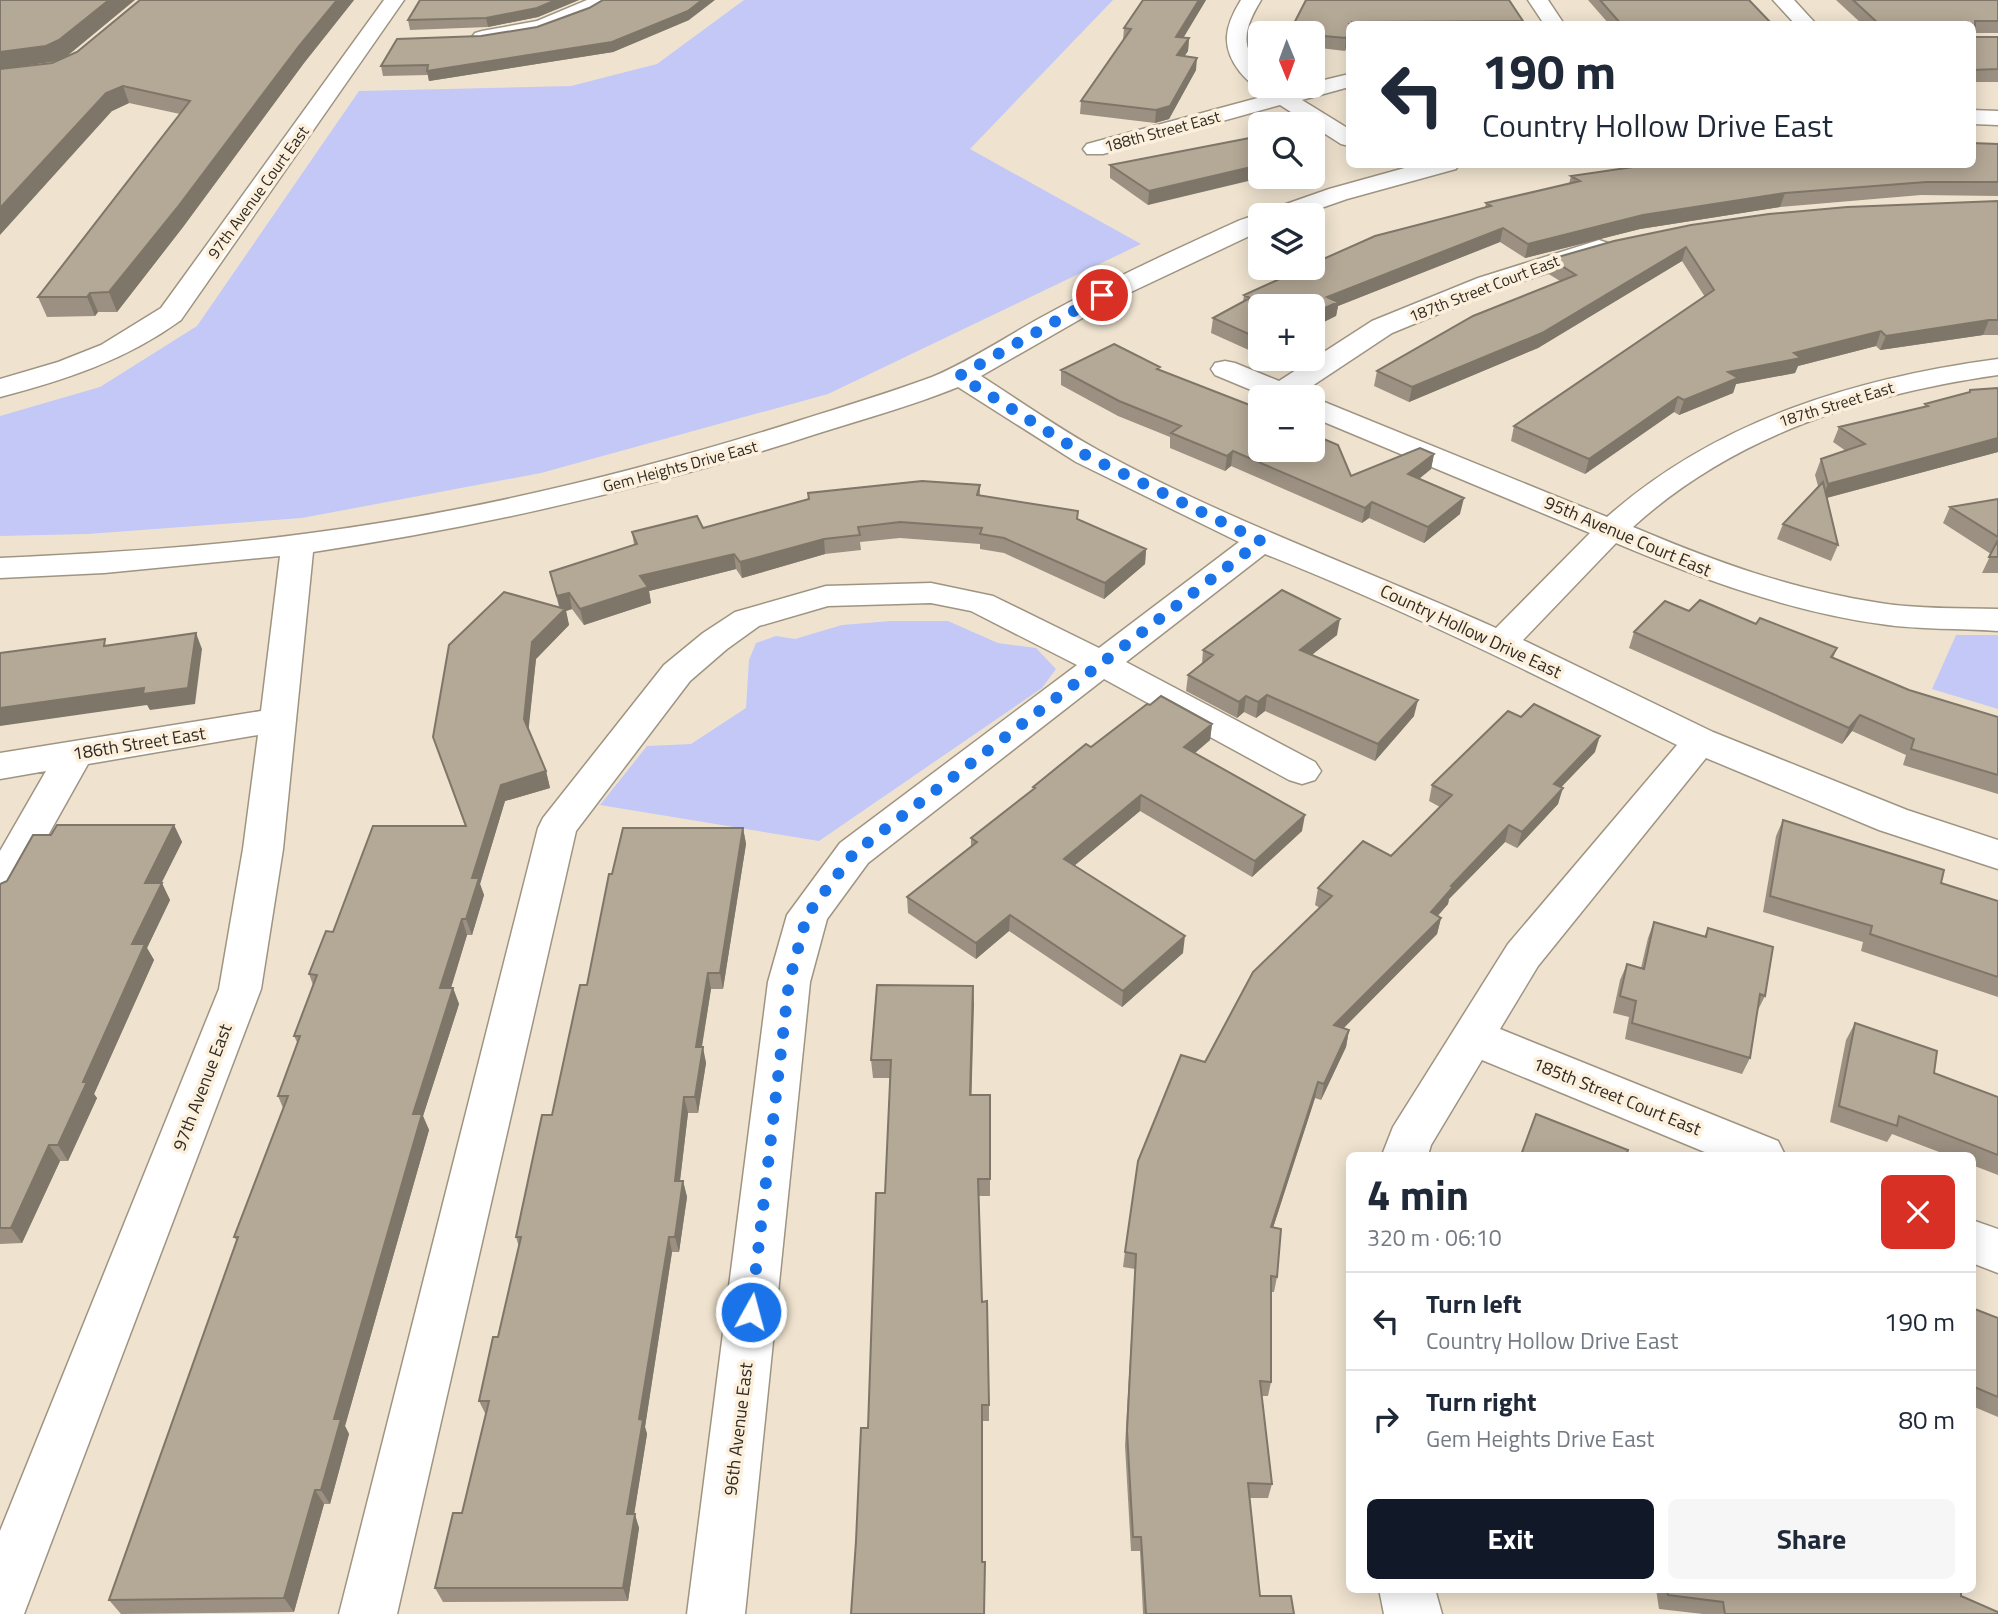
<!DOCTYPE html>
<meta charset="utf-8">
<style>
:root{--surface:#fff;--page:#f6f6f7;--text:#1f2937;--muted:#747a83;--line:#e0e1e3;--accent:#111827}
body{margin:0;font-family:"Titillium Web",sans-serif;background:var(--page);color:var(--text);height:100vh;display:flex;flex-direction:column;font-size:26px;white-space:nowrap}
*{box-sizing:border-box;margin:0}
p{font-size:23px;color:var(--muted)}
.icon{flex:none;width:38px;height:38px;fill:none;stroke:currentColor;stroke-width:2;stroke-linecap:round;stroke-linejoin:round}
.map{position:relative;flex:1;overflow:hidden}
.panel{position:absolute;left:1346px;top:1152px;width:630px;height:441px;display:flex;flex-direction:column;background:var(--surface);border-radius:10px;box-shadow:0 4px 18px #0003}
.panel>*{flex:none}
.hud{position:absolute;left:1346px;top:21px;width:630px;height:147px;border-radius:10px;box-shadow:0 4px 18px #0003;background:#fff;color:var(--text);overflow:hidden}
.needle{width:46px;rotate:179deg}
.buttons{position:absolute;left:1248px;top:21px;display:grid;gap:14px}
.buttons a{display:grid;place-items:center;width:77px;height:77px;border-radius:10px;background:var(--surface);box-shadow:0 4px 18px #0003;font-size:35px}
.pin{position:absolute;display:grid;place-items:center;width:60px;height:60px;color:#fff;margin:-30px;border:4px solid #fff;border-radius:50%;box-shadow:0 2px 7px #0007}
.me{position:absolute;width:77px;margin:-38px;rotate:7deg;stroke-linejoin:round;filter:drop-shadow(0 0 5px #0008)}
.turn{display:flex;align-items:center;gap:24px;height:147px;padding:0 21px;font-size:32px}
.turn .icon{width:91px;height:91px;stroke-width:2.5}
.turn b{display:block;font-size:49px;line-height:60px}
.round{display:grid;place-items:center;flex:none;width:74px;height:74px;border-radius:10px;background:var(--page)}
.headline{display:flex;align-items:center;justify-content:space-between;height:119px;padding:0 21px}
h1{font-size:42px;font-weight:700;line-height:52px}
.action{display:flex;gap:14px;margin-top:auto;padding:14px 21px}
.action a{flex:1;height:80px;border-radius:10px;background:var(--accent);color:#fff;font-size:28px;font-weight:700;line-height:80px;text-align:center}
.action a+a{background:var(--page);color:var(--text)}
ul{padding:0;list-style:none}
li{display:flex;align-items:center;gap:21px;height:98px;padding:0 21px;border-top:2px solid var(--line)}
li div{flex:1}
li b{display:block;font-size:26px}
li em{font-style:normal}
.map>svg:first-child{display:block}
.green{fill:#c3c8f7}
.lines{fill:none;stroke-linecap:round;stroke-linejoin:round}
.minor-casing{stroke:#9f9482;stroke-width:3}
.minor{fill:#fff;fill-rule:evenodd}
.wall{fill:#9b9081}
.shaded-wall{fill:#7e7669}
.building{fill:#b4a896;stroke:#7e7669;stroke-width:2}
.route{stroke:#1a73e8;stroke-width:12;stroke-dasharray:0 21.6}
.labels{text-anchor:middle;dominant-baseline:central;stroke-width:7;stroke-linejoin:round;paint-order:stroke}
.far-street-label{font-size:16px;fill:#302b24;stroke:#fcf0dd}
.street-label{font-size:18px;fill:#302b24;stroke:#fcf0dd}
</style>
<div class="map">
<svg width="1998" height="1614" viewBox="0 0 1998 1614">
<rect width="100%" height="100%" fill="#efe3cf"/>
<path class="green" d="M744,0H1113L970,149L1141,244L828,394L541,473L302,518L88,534L0,536V416L100,387L197,326L359,91L571,86L657,64Z
M891,621H948L998,643L1036,648L1056,669L1042,688L819,841L600,805L647,746L691,744L746,708L749,660L756,643L776,636L795,639L842,625Z
M1956,635H1998V709L1932,689Z"/>
<g class="lines">
<defs>
<path id="minor" d="M384,0H404L181,320C126,360 65,380 0,397V379L58,362L101,345L161,308Z
M587,0H611C592,25 513,39 482,43L475,41L472,37L475,33L482,31L537,21Z
M1241,0H1261C1251,17 1241,35 1250,54C1257,71 1260,65 1260,86H1279L1286,90L1312,86V83L1349,74V87L1302,100L1349,129V146L1341,144L1280,105L1103,154H1087L1083,149L1087,144L1265,96L1260,90L1262,87C1252,86 1247,80 1240,72C1220,46 1225,26 1241,0Z
M1528,0H1548L1564,24H1544Z
M1773,0H1794L1816,24H1795Z
M1972,110L1998,111V125L1972,124Z
M1419,164H1459L1456,169L1347,199L1301,215H1266L1269,210L1329,189Z
M1260,215V231L1112,301L981,376C1020,401 1058,428 1098,450C1226,520 1364,569 1496,628L1590,533L1312,417V397L1607,517C1717,420 1856,378 1998,359V375C1865,394 1734,435 1633,527C1716,562 1790,589 1880,603C1918,609 1959,608 1998,609V631C1959,628 1919,630 1881,624C1788,611 1702,579 1616,543L1523,640L1713,732L1907,810L1998,840V869L1879,830L1706,758L1538,966L1500,1029L1778,1141L1785,1155H1712L1482,1060L1431,1145L1428,1155H1382L1393,1127L1508,944L1677,745C1541,677 1406,610 1265,554L1126,662L1315,762L1321,771L1315,780L1302,784L1289,780L1104,679L868,863L827,919L810,982L745,1614H687L768,982L787,915L840,843L1077,665L971,611L931,603L828,606L759,626L727,649L690,681L576,831L397,1614H339L538,828L543,818L664,665L703,633L735,612L826,586L931,583L993,596L1099,648L1239,542L1076,462L958,387C912,406 863,419 816,434C651,488 485,526 313,552L283,849L261,989L24,1614H0V1531L219,989L243,849L258,735L88,764L14,896L0,901V851L46,771L0,779V753L261,711L280,556L104,573L0,578V558C104,553 208,547 311,533C479,511 641,471 801,420C845,406 889,393 932,377C970,361 1004,338 1040,318C1093,289 1148,262 1203,237C1221,230 1244,215 1263,215Z
M1599,240L1608,243L1612,248L1608,253L1496,290L1392,333L1303,392L1306,397H1268L1215,375L1211,369L1215,363L1225,361L1235,363L1279,381L1372,321L1478,278Z
M1972,1220L1998,1229V1273L1972,1263Z
M1379,1589H1435L1442,1614H1384Z"/>
</defs>
<use href="#minor" class="minor-casing"/>
<use href="#minor" class="minor"/>
</g>
<path class="wall" d="M140,0H354L304,63L183,227L117,312H98L95,316L47,317L38,297L180,114L129,103L112,111L66,57L77,52Z
M420,0H579L538,17L488,27L410,30L408,20Z
M1143,0H1206L1183,38H1189L1188,51L1184,56L1196,70L1169,119L1155,123L1080,114L1081,101L1123,40L1124,28Z
M1306,0L1523,21V24H1349V38L1345,51L1312,47V33H1289Z
M1588,0H1749L1772,24H1609Z
M1836,0H1998V33H1975V37H1998V82H1972V24H1862Z
M589,8L689,20L613,52L429,81L428,75L383,76L381,66L481,36L537,27Z
M1260,136L1148,205L1110,178V165Z
M1998,144V196L1921,195L1780,207L1640,229L1525,258L1500,242L1338,306L1336,316L1260,306V346L1251,351L1211,333L1213,318L1243,302L1244,295L1485,208L1486,203L1569,184L1571,176Z
M1998,201V335H1983L1880,350L1876,346L1798,366L1795,373L1736,384L1733,393L1679,415L1674,412L1585,474L1511,441L1514,426L1705,297L1682,261L1538,348L1409,402L1374,386L1377,371L1560,281L1547,273L1551,259Z
M1061,370H1160L1351,476L1434,454L1431,469L1419,479L1460,514L1424,543L1369,518L1362,523L1231,466L1225,471L1170,448V437L1118,416L1061,385Z
M1970,390L1998,452L1827,498L1838,545L1831,561L1777,539L1783,524L1818,486L1815,475L1821,459L1846,451L1833,442L1839,427L1924,407L1925,404L1969,392Z
M980,485V495L1078,519L1146,549L1145,564L1104,599L1004,553L980,549V544L900,538L860,542L861,550L825,554L742,578L736,569L649,591L651,603L584,625L572,609L566,611L569,625L536,659L528,730L546,771L550,788L505,801L480,884L484,895L472,935H467L451,988H453L459,1004L423,1116L429,1130L345,1426L349,1434L330,1504H324L294,1612L121,1614L109,1600L237,1241L234,1237L283,1108L278,1096L298,1044L294,1036L313,985L309,974L333,932L465,826L433,737L559,607L550,572L634,545L632,532L703,528L808,500V493Z
M1998,499V573H1982L1991,554L1943,523L1950,507Z
M1689,611L1756,624L1837,648L1833,658L1909,690L1998,717V794L1903,765L1906,755L1852,731L1842,744L1629,648L1634,632Z
M1337,635L1312,654L1414,716L1375,761L1265,711L1256,718L1244,712L1237,718L1186,691L1188,675L1202,664L1203,650Z
M1212,724L1210,740L1195,753L1302,831L1252,877L1140,811L1074,866L1183,953L1122,1007L1009,931L976,959L908,913L907,897L971,847V838L1032,791L1033,787L1091,747Z
M1595,752L1561,787L1558,804L1517,848L1505,842L1449,899L1448,904L1438,916L1441,918L1437,934L1343,1028L1349,1030L1346,1047L1321,1100L1315,1098L1273,1228L1277,1277L1274,1292H1271V1382L1268,1396H1262L1272,1484L1268,1498H1249L1260,1596L1294,1614H1143L1140,1551H1131L1125,1446L1135,1269L1123,1267L1125,1252L1205,1062L1320,908L1315,905L1318,888L1391,856L1440,807L1429,801L1432,785Z
M1783,820L1941,883L1998,901V997L1861,951L1863,942L1763,912L1776,836Z
M174,825L182,842L161,883L170,900L147,948L154,960L94,1094L97,1098L68,1161H60L22,1243L0,1244V884L7,881L51,835Z
M743,828L746,844L723,989H711L702,1047L706,1063L698,1113H688L680,1181H683L687,1197L679,1252H672L645,1427L647,1434L634,1514L639,1528L628,1601L443,1602L435,1588L462,1513L486,1415L479,1401L498,1337L519,1247L516,1237L552,1115L587,985L612,874Z
M1654,922L1704,937L1708,928L1765,996L1757,1012L1750,1058L1742,1074L1625,1039L1629,1017L1613,1013L1620,980L1627,964L1641,968L1648,938Z
M973,986L971,1095H990V1196H979L982,1302L989,1405V1421H982V1562L985,1614L868,1428L885,1193L890,1078H873L871,1060Z
M1855,1023L1934,1073L1998,1097V1175L1972,1165V1155H1947L1892,1134L1887,1142L1830,1122L1846,1040Z
M1972,1308L1998,1318V1417L1972,1406Z
M1656,1589H1961V1596L1998,1614H1703L1659,1609Z"/>
<path class="shaded-wall" d="M109,0H135L66,57L52,62L0,69V52Z
M337,0H354L304,63L183,227L117,312L109,292L299,46Z
M556,0H579L538,17L488,27L486,18Z
M702,0H715L689,20L613,52L429,81L427,71Z
M1199,0H1206L1176,50V37Z
M1349,31V38L1345,51L1346,38Z
M1189,38L1188,51L1177,68V55Z
M1197,58L1196,70L1169,119L1155,123L1156,110Z
M123,86L129,103L112,111L0,235V208L106,93Z
M1260,165V177H1265L1148,205L1149,191Z
M1785,193L1780,207L1640,229L1525,258L1528,244L1643,215Z
M1503,228L1500,242L1338,306L1336,316L1312,328V314L1327,297Z
M1686,247L1682,261L1538,348L1409,402L1412,387Z
M90,293L98,312L95,316L87,297Z
M1989,320L1983,335L1880,350L1886,336Z
M1881,331L1876,346L1798,366L1795,373L1736,384L1733,393L1679,415L1684,400L1728,372L1794,353Z
M1260,332V346L1251,351L1253,336Z
M1678,397L1674,412L1585,474L1589,459Z
M1998,438V452L1822,499L1828,484Z
M1233,451L1231,466L1225,471L1227,456Z
M1434,454L1431,469L1405,490L1408,474Z
M1464,498L1460,514L1424,543L1428,527Z
M1372,502L1369,518L1362,523L1365,508Z
M824,539L825,554L742,578L740,562Z
M1146,549L1145,564L1104,599L1105,583Z
M734,554L736,569L649,591L651,603L584,625L580,609L640,576Z
M569,593L572,609L566,611L569,625L536,659L528,735L524,719L532,642L561,612L557,596Z
M1340,619L1337,635L1298,666L1300,650Z
M196,633L202,649L195,704L150,710L147,705L0,726V708L144,688Z
M1267,695L1265,711L1256,718L1258,702Z
M1246,696L1244,712L1237,718L1239,702Z
M1418,700L1414,716L1375,761L1378,744Z
M1860,715L1852,731L1842,744L1849,728Z
M1212,724L1210,740L1183,763L1184,747Z
M1600,736L1595,752L1549,800L1554,784Z
M546,771L550,788L505,801L480,884L484,895L472,935L466,919L472,878L501,785Z
M1563,788L1558,804L1517,848L1522,832Z
M1141,795L1140,811L1063,875L1064,859Z
M1305,815L1302,831L1252,877L1255,861Z
M174,825L182,842L153,900L145,883Z
M1509,825L1505,842L1449,899L1448,904L1426,928L1431,912L1451,886Z
M743,828L746,844L723,989L720,973Z
M162,883L170,900L147,948L154,960L94,1094L97,1098L68,1161L58,1145L83,1082L132,944Z
M1010,915L1009,931L976,959V943Z
M1441,918L1437,934L1331,1041L1334,1025Z
M462,919L467,935L446,1004L440,988Z
M1185,936L1183,953L1122,1007L1123,991Z
M708,973L711,989L699,1063L696,1047Z
M973,986L974,1004L971,1113L970,1095Z
M453,988L459,1004L423,1116L429,1130L345,1426L349,1434L330,1504L321,1490L334,1419L413,1114Z
M1349,1030L1346,1047L1321,1100L1324,1084Z
M703,1047L706,1063L698,1113L695,1097Z
M1318,1082L1315,1098L1268,1243L1271,1227Z
M684,1097L688,1113L678,1197L675,1181Z
M49,1145L60,1161L22,1243L11,1228Z
M683,1181L687,1197L679,1252L675,1237Z
M669,1237L672,1252L645,1427L647,1434L632,1528L627,1514L639,1419Z
M315,1490L324,1504L294,1612L284,1598Z
M635,1514L639,1528L628,1601L623,1588Z"/>
<path class="building" d="M0,0H109L59,40L46,46L0,52Z
M140,0H337L299,46L177,208L109,292L90,293L87,297H38L190,101L123,86L106,93L0,208V69L52,63L77,52Z
M420,0H556L537,8L486,18L408,20Z
M603,0H702L688,11L612,42L427,71L428,65L381,66L397,39L481,36L537,27L589,8Z
M1143,0H1199L1176,37L1189,38L1177,55L1197,58L1170,106L1156,110L1081,101L1131,29L1124,28Z
M1306,0H1509L1523,21L1352,22V24H1349V31L1346,38L1312,35V33H1289Z
M1600,0H1749L1772,24H1621Z
M1853,0H1998V21H1975V37H1998V69L1972,70V24H1879Z
M1260,136V165L1149,191L1110,165Z
M1972,143L1998,144V182H1926L1785,193L1643,215L1528,244L1503,228L1327,297L1338,302L1312,314V306H1260V332L1253,336L1213,318L1250,298L1244,295L1304,268H1312V264L1375,236L1491,206L1486,203L1580,181L1571,176L1654,164H1972Z
M1998,201V320H1989L1886,336L1881,331L1794,353L1801,358L1728,372L1738,378L1684,400L1678,397L1589,459L1514,426L1714,290L1686,247L1542,333L1412,387L1377,371L1473,316L1576,275L1551,259L1614,241L1691,225L1769,214L1847,207Z
M1114,344L1160,367L1157,369L1260,409V450H1312V434L1338,445L1351,476L1420,448L1434,454L1408,474L1464,498L1428,527L1372,502L1365,508L1233,451L1227,456L1171,433L1181,426L1119,401L1061,370Z
M1998,388V438L1828,484L1821,459L1865,444L1839,427L1928,406L1925,404L1970,392V390Z
M922,481L980,485L977,495L1078,511L1077,519L1146,549L1105,583L1004,538L980,534L982,528L900,522L858,527L860,535L824,539L740,562L734,554L640,576L648,587L580,609L569,593L557,596L550,572L637,544L632,532L697,516L703,528L809,499L808,493Z
M1823,482L1838,545L1783,524Z
M1998,499V537L1950,507Z
M1998,540V557H1989Z
M1282,590L1340,619L1300,650L1418,700L1378,744L1267,695L1258,702L1246,696L1239,702L1188,675L1213,655L1203,650Z
M504,592L565,609L532,642L524,719L546,771L501,785L472,878H479L466,919H462L440,988H453L413,1114H422L334,1419H341L321,1490H315L284,1598L109,1600L238,1237H234L288,1096H278L300,1036H294L317,975L309,974L326,931L333,932L373,826H466L433,737L449,645Z
M1700,600L1756,624L1760,618L1837,648L1831,657L1909,690L1998,717V775L1911,749L1914,739L1860,715L1849,728L1634,632L1665,601L1689,611Z
M196,633L188,688L143,694L144,688L0,708V653L105,639L104,646Z
M1161,696L1212,724L1184,747L1305,815L1255,861L1141,795L1064,859L1185,936L1123,991L1010,915L976,943L907,897L977,842L971,838L1035,788L1033,787L1086,744L1091,747L1147,704L1150,705Z
M1534,704L1600,736L1554,784L1563,788L1522,832L1509,825L1451,886L1453,887L1431,912L1441,918L1334,1025L1349,1030L1324,1084L1318,1082L1271,1227L1281,1229L1277,1277L1271,1276V1382L1260,1381L1272,1484L1248,1483L1260,1596H1291L1294,1614H1146L1141,1537H1133L1127,1431L1136,1254L1125,1252L1138,1161L1181,1055L1205,1062L1253,972L1332,896L1318,888L1363,841L1391,856L1452,795L1432,785L1508,711L1521,717Z
M1783,820L1944,870L1941,883L1998,901V977L1870,934L1872,926L1770,896Z
M57,825H174L145,883H162L132,944H145L83,1082H87L58,1145H49L11,1228H0V884L7,881L33,835H51Z
M623,828H743L720,973H708L696,1047H703L695,1097H684L675,1181H683L675,1237H669L639,1419L643,1420L627,1514H635L623,1588H435L453,1513H462L489,1401H479L493,1337H498L521,1237H516L542,1115H552L580,985H587L609,874H612Z
M1654,922L1706,937L1708,928L1773,947L1765,996L1760,994L1750,1058L1632,1023L1636,1001L1620,996L1627,964L1644,969Z
M877,985L973,986L970,1095H990V1179H978L982,1302L987,1301L989,1405H982V1562H985L984,1614H851L856,1541L861,1428H868L876,1193H885L891,1060H871Z
M1855,1023L1937,1051L1934,1073L1998,1097V1155L1899,1116L1897,1126L1839,1106Z
M1536,1114L1628,1150L1626,1155H1521Z
M1972,1308L1998,1318V1397L1972,1386Z
M1667,1589H1961V1596L1998,1612V1614H1725L1723,1602L1668,1595Z"/>
<g class="lines">
<path class="route" d="M751,1312L789,982L807,915L854,853L1261,541L1087,456L959,376L1102,295"/>
</g>
<g class="labels">
<g class="far-street-label">
<text transform="translate(1162 131) rotate(-15)">188th Street East</text>
<text transform="translate(258 192) rotate(-54)">97th Avenue Court East</text>
<text transform="translate(1484 288) rotate(-21)">187th Street Court East</text>
<text transform="translate(1836 404) rotate(-17)">187th Street East</text>
<text transform="translate(680 466) rotate(-15)">Gem Heights Drive East</text>
</g>
<g class="street-label">
<text transform="translate(1628 536) rotate(23)">95th Avenue Court East</text>
<text transform="translate(1471 631) rotate(25)">Country Hollow Drive East</text>
<text transform="translate(139 743) rotate(-9)">186th Street East</text>
<text transform="translate(202 1087) rotate(-69)">97th Avenue East</text>
<text transform="translate(1617 1096) rotate(22)">185th Street Court East</text>
<text transform="translate(738 1429) rotate(-83)">96th Avenue East</text>
</g>
</g>
</svg>
<div class="buttons">
<a><svg class="needle" viewBox="-14 -14 28 28"><path d="M0-13l5 13h-10z" fill="#e53935"/><path d="M0 13l5-13h-10z" fill="#747a83"/></svg></a>
<a><svg class="icon" aria-label="search" viewBox="0 0 24 24"><circle cx="10" cy="10" r="6"/><path d="M15 15l6 6"/></svg></a>
<a><svg class="icon" aria-label="layers" viewBox="0 0 24 24"><path d="M12 4l9 5-9 5-9-5zM3 14l9 5 9-5"/></svg></a>
<a>+</a>
<a>−</a>
</div>
<div class="pin" style="left:1102px;top:295px;background:#d93025"><svg class="icon" aria-label="arrive" viewBox="0 0 24 24"><path d="M6 21V4h12l-3 4 3 4H6"/></svg></div>
<svg class="me" style="left:751px;top:1312px" viewBox="-20 -20 40 40"><circle r="17" fill="#1a73e8" stroke="#fff" stroke-width="3"/><path d="M0-11L8 9 0 5-8 9z" fill="#fff"/></svg>
<div class="hud">
<div class="turn"><svg class="icon" aria-label="left" viewBox="0 0 24 24"><path d="M17 20v-9H6M10 6l-5 5 5 5"/></svg><div><b>190 m</b>Country Hollow Drive East</div></div>
</div>
<section class="panel">
<div class="headline"><div><h1>4 min</h1><p>320 m · 06:10</p></div><a class="round" style="background:#d93025;color:#fff"><svg class="icon" aria-label="close" viewBox="0 0 24 24"><path d="M6 6l12 12M18 6L6 18"/></svg></a></div>
<ul>
<li><svg class="icon" aria-label="left" viewBox="0 0 24 24"><path d="M17 20v-9H6M10 6l-5 5 5 5"/></svg><div><b>Turn left</b><p>Country Hollow Drive East</p></div><em>190 m</em></li>
<li><svg class="icon" aria-label="right" viewBox="0 0 24 24"><path d="M7 20v-9h11M14 6l5 5-5 5"/></svg><div><b>Turn right</b><p>Gem Heights Drive East</p></div><em>80 m</em></li>
</ul>
<div class="action"><a>Exit</a><a>Share</a></div>
</section>
</div>
